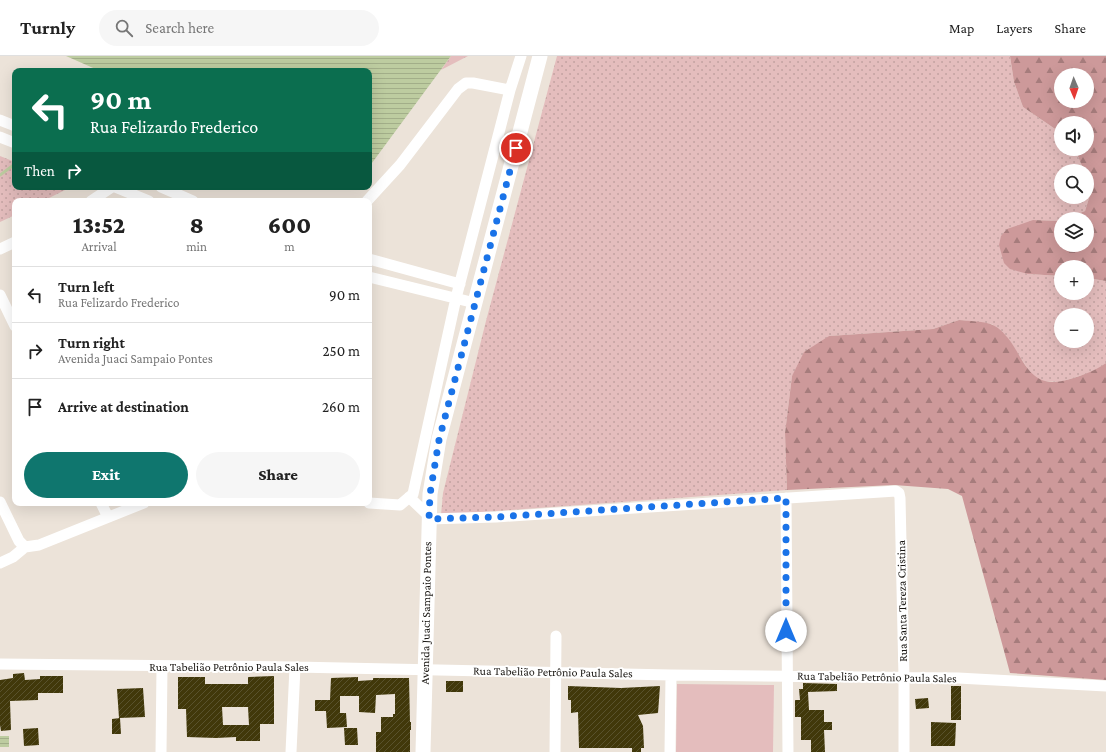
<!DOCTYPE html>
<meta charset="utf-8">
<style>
:root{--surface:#fff;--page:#f6f6f6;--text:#222;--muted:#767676;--line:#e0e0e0;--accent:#0f766e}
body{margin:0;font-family:"Crimson Pro",serif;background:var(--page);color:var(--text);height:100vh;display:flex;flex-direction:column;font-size:15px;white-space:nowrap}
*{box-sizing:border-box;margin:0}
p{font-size:13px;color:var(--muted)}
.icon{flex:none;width:22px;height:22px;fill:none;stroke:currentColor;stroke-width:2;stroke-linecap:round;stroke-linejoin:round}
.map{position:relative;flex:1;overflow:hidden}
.side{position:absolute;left:12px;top:142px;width:360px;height:308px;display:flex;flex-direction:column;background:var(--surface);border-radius:8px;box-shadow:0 4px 16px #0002}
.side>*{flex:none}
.hud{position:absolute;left:12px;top:12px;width:360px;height:122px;border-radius:8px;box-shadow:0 4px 16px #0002;background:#0b6e4f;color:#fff;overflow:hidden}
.needle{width:26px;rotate:178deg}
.fabs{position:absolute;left:1054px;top:12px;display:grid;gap:8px}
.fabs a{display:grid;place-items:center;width:40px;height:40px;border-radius:50%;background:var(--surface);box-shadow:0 4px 16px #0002;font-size:20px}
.pin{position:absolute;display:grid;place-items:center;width:34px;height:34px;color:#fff;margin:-17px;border:2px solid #fff;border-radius:50%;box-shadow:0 1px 4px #0007}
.me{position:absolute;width:44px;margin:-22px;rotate:0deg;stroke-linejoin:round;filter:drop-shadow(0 0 3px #0008)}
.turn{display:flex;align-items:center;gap:14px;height:84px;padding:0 12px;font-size:18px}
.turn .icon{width:52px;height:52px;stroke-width:2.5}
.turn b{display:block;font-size:28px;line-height:34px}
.then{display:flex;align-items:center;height:38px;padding:0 12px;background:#0003;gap:8px;font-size:15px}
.eta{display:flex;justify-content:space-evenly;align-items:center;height:68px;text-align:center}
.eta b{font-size:24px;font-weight:800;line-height:28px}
.primary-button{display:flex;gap:8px;margin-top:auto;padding:8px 12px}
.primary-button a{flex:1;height:46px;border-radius:24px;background:var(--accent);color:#fff;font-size:16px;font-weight:800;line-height:46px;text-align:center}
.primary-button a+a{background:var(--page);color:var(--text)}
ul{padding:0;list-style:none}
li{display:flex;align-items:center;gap:12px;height:56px;padding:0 12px;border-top:1px solid var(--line)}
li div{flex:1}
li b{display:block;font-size:15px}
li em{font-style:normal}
header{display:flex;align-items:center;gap:24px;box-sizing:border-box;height:56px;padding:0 20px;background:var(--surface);border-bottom:1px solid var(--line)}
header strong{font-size:19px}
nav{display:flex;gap:22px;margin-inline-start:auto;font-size:14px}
.search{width:280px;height:36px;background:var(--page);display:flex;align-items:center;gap:10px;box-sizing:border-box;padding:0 14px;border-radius:22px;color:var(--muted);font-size:15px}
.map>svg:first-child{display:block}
.grass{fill:url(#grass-dots);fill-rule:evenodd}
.forest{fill:url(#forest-firs);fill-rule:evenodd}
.wetland{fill:url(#wetland-marsh)}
.pitch{fill:#e4bdbd}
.water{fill:url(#water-rules)}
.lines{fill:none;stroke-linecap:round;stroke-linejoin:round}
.stream{stroke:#bdcca0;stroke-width:3}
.building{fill:url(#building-hatch);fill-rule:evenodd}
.minor{stroke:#fff;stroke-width:11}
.major{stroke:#fff;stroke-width:15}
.route{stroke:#1a73e8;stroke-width:7;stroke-dasharray:0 12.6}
.labels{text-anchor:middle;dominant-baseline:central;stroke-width:4;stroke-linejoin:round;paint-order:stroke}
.street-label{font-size:12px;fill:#191612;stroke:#fff}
</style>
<header>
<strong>Turnly</strong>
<div class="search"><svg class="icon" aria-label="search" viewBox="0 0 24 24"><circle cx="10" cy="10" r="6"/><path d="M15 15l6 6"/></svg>Search here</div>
<nav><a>Map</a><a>Layers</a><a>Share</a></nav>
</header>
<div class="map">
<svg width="1106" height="696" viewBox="0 0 1106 696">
<defs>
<pattern id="grass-dots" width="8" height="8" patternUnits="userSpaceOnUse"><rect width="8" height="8" fill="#e4bdbd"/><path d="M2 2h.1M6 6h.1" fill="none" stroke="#c3a2a1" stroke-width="1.8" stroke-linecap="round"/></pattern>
<pattern id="forest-firs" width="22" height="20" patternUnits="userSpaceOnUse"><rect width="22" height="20" fill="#cd999a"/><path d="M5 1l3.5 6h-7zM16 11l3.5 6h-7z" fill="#a67c7c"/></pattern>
<pattern id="wetland-marsh" width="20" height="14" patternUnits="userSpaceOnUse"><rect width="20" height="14" fill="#e4bdbd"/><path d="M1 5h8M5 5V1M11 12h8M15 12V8" fill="none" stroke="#c3a2a1"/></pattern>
<pattern id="water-rules" width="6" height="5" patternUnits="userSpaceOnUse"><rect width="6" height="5" fill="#bdcca0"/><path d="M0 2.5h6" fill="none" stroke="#a2ae89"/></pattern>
<pattern id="building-hatch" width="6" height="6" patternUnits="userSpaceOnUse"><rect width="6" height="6" fill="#41380a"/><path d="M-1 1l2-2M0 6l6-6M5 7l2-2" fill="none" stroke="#59522d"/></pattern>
</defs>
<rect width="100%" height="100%" fill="#ece3d9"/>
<path class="grass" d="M557,0H1010L1014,26L1023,51L1061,77V93H1075L1084,115H1061V141H1087V124L1090,139L1085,155L1065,163H1061L1060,165L1033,164L1028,218L1061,220V237H1087V222L1106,225V307L1095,315L1060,326L1041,325L1032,319L1006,280L992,268L959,264L933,273L829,280L792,320L785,377L787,434L441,459L443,437L486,265ZM1061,259H1087V285H1061Z
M0,100L15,106V131H71L43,145H15V159L0,166Z"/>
<path class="forest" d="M1010,0H1106V225L1087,222V211H1061V220L1028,218L1010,213L1004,207L999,189L1001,180L1007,173L1033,164L1061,165V189H1087V163H1065L1085,155L1090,139L1087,124V115H1084L1075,93H1087V67H1061V77L1023,51L1014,26ZM1061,19H1087V45H1061Z
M959,264C967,265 986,265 993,269C1025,286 1020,339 1070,323C1083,319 1095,315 1106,307V624L1010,617L962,440L948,433L894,429L787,434L785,377L792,320L804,296L829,280L933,273Z"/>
<path class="wetland" d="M451,0H468L441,14Z"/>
<path class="pitch" d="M677,628L774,629L773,696H676Z"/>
<path class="water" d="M66,0H451L369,111V15H100Z
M0,680H9V691H0Z"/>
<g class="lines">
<path class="stream" d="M0,119L15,108"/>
</g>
<path class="building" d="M24,617L25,624L40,623V620H63V637H38V644L10,645L11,674L1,675L0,669V624L13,622V618Z
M274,620V668H260V685H236V681L216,682L187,681L186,653H178V621H205V628H248V621ZM222,651H248L249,669H223Z
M358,621V625L373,624V622H409L410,666H411V674H410V696H376V676H381V661H393V658H395V638L376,639L375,657L359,656V640H340V657H346L347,671L327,672L326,655H315V644H330L331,622Z
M446,625H463V636H446Z
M803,627L837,628V635L808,636L809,654H824V666H832V674H824L825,696H811V684H801V661H795V644H800L799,633H803Z
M568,630L621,632L660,630L658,657L638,659L643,670L644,692H641V696H632V692H579L578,656L571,657V644H568Z
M951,630H961V664H951Z
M143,632L145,661L119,662L117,633Z
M928,642L929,652L916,653L915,643Z
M120,662L121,678H112V663Z
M931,666L956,667L955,690H931Z
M38,672L39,689L24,690L23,673Z
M344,672H357L358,689H345Z"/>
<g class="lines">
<path class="minor" d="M0,64L15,70
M0,81L15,87
M115,131L149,145
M161,131L193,145
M91,145L112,131
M367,145L400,109L458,33L466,27H473L510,34
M0,193L15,186
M369,203L460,228
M369,221L475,247
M0,239L15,270
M409,441L429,460
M786,442L788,696
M0,446L19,485L25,491L39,489L144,447
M101,447L108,461
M369,447L400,449L413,438L456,242L510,34L521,0
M429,463L496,461L896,435L899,437L900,442L904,622V696
M0,507L13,501L25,491
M0,608L295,611L671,619L958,622L1106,630
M161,696L162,611
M291,696L295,611
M555,696L556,580
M670,696L671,619"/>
<path class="major" d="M423,696L430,438L439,383L540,0"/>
</g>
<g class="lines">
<path class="route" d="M516,92L439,384L430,438L429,463L496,461L786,442V575"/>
</g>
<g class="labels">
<g class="street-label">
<text transform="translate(902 545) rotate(-91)">Rua Santa Tereza Cristina</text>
<text transform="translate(426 557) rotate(-89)">Avenida Juaci Sampaio Pontes</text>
<text x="229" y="611">Rua Tabelião Petrônio Paula Sales</text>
<text transform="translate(553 616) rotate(1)">Rua Tabelião Petrônio Paula Sales</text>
<text transform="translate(877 621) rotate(1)">Rua Tabelião Petrônio Paula Sales</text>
</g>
</g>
</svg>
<div class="fabs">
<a><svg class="needle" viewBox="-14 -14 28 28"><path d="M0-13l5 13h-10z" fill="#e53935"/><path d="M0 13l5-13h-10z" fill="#767676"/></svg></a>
<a><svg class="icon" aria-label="sound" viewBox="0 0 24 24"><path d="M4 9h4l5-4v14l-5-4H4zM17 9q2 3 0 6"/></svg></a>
<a><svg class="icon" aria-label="search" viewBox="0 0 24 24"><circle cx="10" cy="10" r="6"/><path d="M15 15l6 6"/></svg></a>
<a><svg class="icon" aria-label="layers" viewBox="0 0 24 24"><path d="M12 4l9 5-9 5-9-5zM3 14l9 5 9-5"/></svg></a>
<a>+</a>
<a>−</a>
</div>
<div class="pin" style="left:516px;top:92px;background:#d93025"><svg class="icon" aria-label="arrive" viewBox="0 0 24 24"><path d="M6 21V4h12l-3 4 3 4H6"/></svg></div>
<svg class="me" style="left:786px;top:575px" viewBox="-20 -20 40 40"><circle r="19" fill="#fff"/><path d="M0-13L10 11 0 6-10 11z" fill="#1a73e8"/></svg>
<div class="hud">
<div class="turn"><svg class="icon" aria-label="left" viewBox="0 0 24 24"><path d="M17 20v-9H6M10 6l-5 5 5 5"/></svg><div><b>90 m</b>Rua Felizardo Frederico</div></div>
<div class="then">Then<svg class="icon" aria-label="right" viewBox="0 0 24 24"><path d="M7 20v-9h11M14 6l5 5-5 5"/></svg></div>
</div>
<section class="side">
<div class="eta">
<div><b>13:52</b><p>Arrival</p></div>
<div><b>8</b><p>min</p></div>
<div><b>600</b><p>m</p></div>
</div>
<ul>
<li><svg class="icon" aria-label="left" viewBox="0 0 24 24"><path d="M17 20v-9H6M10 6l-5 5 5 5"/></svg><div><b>Turn left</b><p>Rua Felizardo Frederico</p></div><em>90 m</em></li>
<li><svg class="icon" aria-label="right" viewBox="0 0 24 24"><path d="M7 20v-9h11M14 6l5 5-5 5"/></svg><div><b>Turn right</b><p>Avenida Juaci Sampaio Pontes</p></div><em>250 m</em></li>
<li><svg class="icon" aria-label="arrive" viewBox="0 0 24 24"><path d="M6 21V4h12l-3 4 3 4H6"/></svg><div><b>Arrive at destination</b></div><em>260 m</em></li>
</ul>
<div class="primary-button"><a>Exit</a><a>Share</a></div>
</section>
</div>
